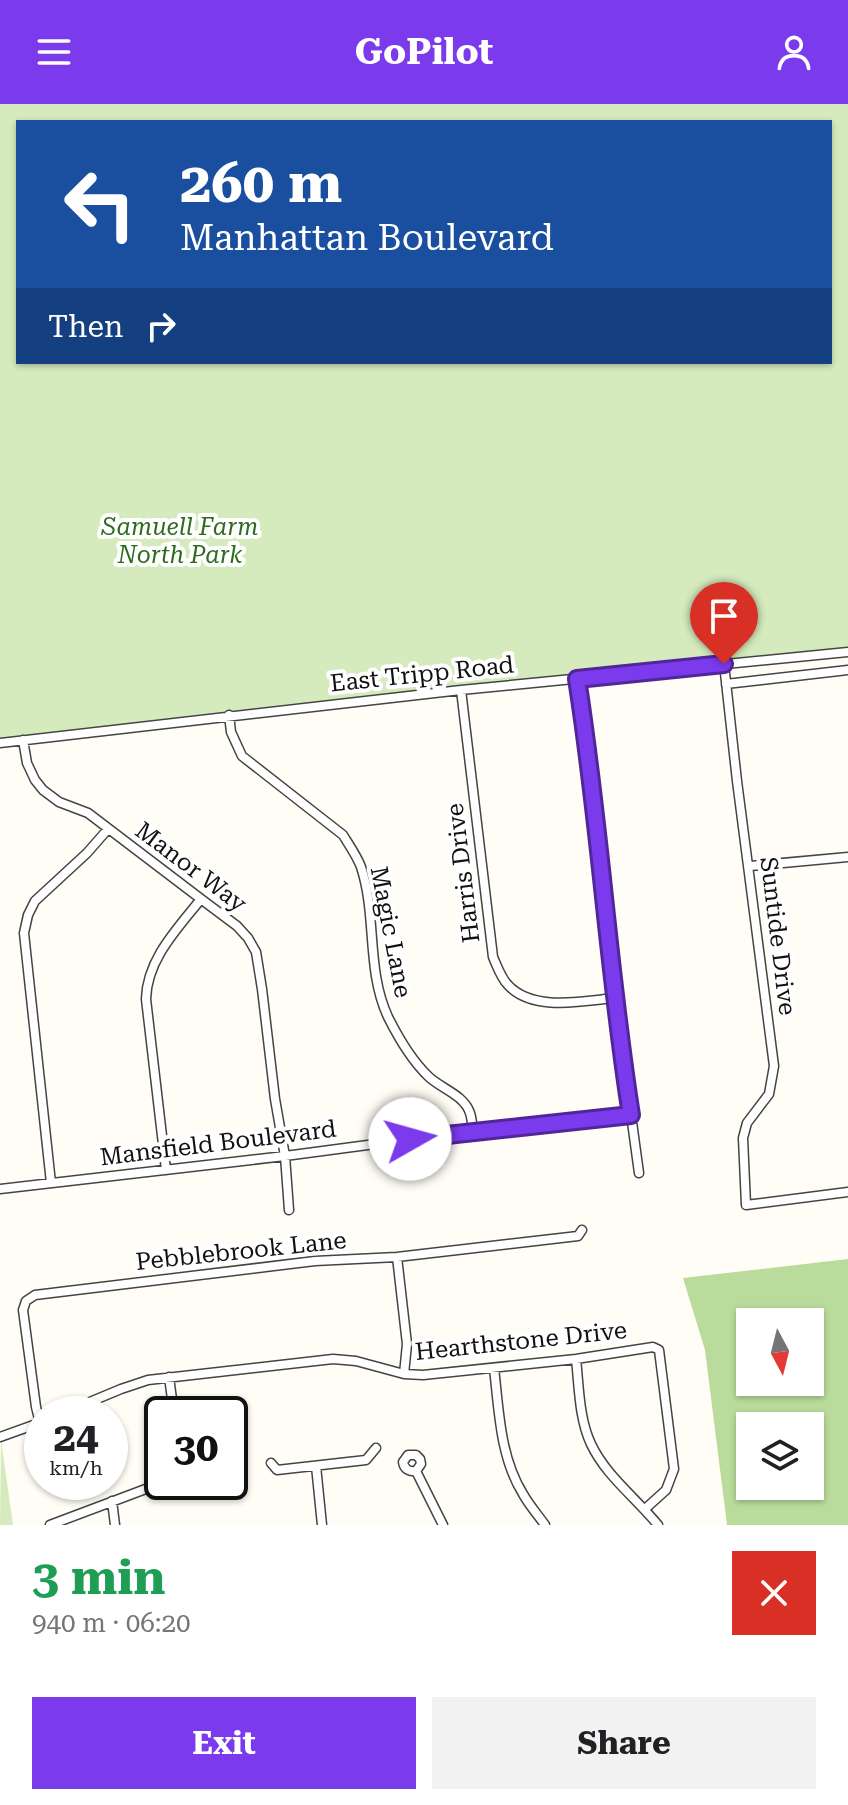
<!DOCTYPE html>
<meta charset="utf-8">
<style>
:root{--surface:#fff;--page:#f2f2f2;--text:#202124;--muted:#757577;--accent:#7c3aed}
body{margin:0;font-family:"Roboto Serif",serif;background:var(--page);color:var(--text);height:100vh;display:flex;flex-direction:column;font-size:30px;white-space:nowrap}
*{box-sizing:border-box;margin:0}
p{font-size:26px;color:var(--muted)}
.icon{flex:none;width:44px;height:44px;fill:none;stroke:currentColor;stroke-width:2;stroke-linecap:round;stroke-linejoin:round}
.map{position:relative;height:1421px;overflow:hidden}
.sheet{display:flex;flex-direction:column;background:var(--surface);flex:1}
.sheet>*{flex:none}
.hud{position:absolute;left:16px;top:16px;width:816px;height:244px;border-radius:0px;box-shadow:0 2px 6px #0004;background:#1a4fa0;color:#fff;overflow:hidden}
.needle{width:52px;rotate:173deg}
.fabs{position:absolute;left:736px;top:1204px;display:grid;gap:16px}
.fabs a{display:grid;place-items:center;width:88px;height:88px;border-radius:0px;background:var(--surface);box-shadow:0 2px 6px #0004;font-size:40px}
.speed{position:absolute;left:24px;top:1292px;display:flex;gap:16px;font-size:40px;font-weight:700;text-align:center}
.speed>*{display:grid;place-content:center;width:104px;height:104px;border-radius:50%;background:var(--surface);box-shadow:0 2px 6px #0004;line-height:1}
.speed small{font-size:20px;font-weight:400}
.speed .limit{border:4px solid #111;border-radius:12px;background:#fff;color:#111}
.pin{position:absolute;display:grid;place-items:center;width:68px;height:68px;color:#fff;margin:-82px -34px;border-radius:50% 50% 50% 0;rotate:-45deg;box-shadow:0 0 8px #0007}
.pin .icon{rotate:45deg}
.me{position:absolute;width:88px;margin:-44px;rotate:83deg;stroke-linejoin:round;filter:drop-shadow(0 0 6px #0008)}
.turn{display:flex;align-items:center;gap:28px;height:168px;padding:0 32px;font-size:36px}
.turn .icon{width:104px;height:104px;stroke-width:2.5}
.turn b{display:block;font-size:56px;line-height:68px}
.then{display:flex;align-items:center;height:76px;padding:0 32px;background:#0003;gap:16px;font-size:30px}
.round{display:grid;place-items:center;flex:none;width:84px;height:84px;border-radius:0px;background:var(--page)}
.head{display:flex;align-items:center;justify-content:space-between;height:136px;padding:0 32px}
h1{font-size:48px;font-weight:700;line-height:60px;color:#1e9e55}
.cta{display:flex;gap:16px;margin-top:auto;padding:16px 32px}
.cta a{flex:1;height:92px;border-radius:0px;background:var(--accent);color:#fff;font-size:32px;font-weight:700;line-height:92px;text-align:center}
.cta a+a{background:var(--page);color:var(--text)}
header{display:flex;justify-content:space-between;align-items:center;height:104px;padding:0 32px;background:var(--accent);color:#fff;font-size:36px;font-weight:700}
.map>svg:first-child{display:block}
.green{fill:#d5ebbd;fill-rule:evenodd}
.forest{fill:#b9dc9c;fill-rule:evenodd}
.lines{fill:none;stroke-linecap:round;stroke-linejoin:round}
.minor-casing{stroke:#444;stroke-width:11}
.minor{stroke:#fff;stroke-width:8}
.route-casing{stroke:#51269a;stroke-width:20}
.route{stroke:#7c3aed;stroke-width:14}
.labels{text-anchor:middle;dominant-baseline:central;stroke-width:8;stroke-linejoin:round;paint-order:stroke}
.park-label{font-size:24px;font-style:italic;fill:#2f6b1f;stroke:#fff}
.street-label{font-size:24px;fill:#111;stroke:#fff}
</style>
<header><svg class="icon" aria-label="menu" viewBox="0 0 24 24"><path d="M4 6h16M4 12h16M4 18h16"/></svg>GoPilot<svg class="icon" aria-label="person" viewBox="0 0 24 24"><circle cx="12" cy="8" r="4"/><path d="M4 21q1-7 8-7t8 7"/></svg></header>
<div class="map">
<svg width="848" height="1421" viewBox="0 0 848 1421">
<rect width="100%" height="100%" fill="#fffdf5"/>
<path class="green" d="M0,0H848V544L711,559L577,570L0,636ZM18,18H830V258H18Z
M1,1336L13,1421H0Z"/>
<path class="forest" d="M848,1155V1421H727L705,1246L683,1174ZM750,1218H810V1278H750ZM750,1322H810V1382H750Z"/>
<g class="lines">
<defs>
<path id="minor" d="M724,560L737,677L774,962L769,990L747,1019L743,1034L746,1101L848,1088
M577,575L587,634L615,894L639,1069
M726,580L848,566
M461,586L493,853C497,862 501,874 508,881C533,908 583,897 615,894
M229,611L231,628L242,652L343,731C349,741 357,752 361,763C377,811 366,866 388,913C399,935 411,956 429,973C442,985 464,991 470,1009C472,1015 472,1021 473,1027
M23,636L27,659L35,676L43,686L59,698L88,709L201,795L237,822L248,834L256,848L262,885L275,995L285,1052L289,1106
M0,639L461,586L848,548
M750,762L848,753
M166,1066L146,895C147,855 178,824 201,795
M51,1079L24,829L28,811L35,797L87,749L108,725
M0,1085L285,1052L473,1027L631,1011
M397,1153L407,1240L404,1270
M576,1255C579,1282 579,1315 591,1340C606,1372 636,1394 658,1421
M494,1264C499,1307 500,1353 523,1390C529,1401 538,1411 545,1421
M169,1273L174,1310
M61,1310L121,1285L148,1276L333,1255L356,1257L404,1270L423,1271L576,1255L653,1243L659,1246L674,1365L666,1386L645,1405
M40,1319L36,1303L23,1206L26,1197L35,1191L315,1157L397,1153L578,1132L582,1126
M0,1333L42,1318
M271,1359L277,1366L366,1356L376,1344
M316,1362L322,1421
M416,1367L421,1360L420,1355L416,1351H408L403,1358C404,1365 409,1368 416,1367L443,1421
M112,1397L115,1421
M50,1421L151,1383L174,1378"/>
</defs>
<use href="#minor" class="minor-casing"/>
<use href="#minor" class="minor"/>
</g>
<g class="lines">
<defs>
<path id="route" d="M410,1035L631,1011C608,866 600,720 577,575L724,560"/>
</defs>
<use href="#route" class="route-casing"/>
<use href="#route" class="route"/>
</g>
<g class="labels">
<g class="park-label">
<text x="180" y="423">Samuell Farm<tspan x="180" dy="28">North Park</tspan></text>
</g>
<g class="street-label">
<text transform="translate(422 570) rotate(-6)">East Tripp Road</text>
<text transform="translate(191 763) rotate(37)">Manor Way</text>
<text transform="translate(463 769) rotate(-97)">Harris Drive</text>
<text transform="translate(391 828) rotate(79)">Magic Lane</text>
<text transform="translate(778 832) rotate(83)">Suntide Drive</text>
<text transform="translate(218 1039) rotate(-7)">Mansfield Boulevard</text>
<text transform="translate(241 1147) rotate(-6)">Pebblebrook Lane</text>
<text transform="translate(521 1237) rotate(-6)">Hearthstone Drive</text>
</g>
</g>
</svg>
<div class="fabs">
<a><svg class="needle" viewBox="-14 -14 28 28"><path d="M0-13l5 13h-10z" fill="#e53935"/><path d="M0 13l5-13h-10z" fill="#757577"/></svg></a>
<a><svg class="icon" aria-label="layers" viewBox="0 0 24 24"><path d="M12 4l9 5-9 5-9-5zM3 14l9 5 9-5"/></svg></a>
</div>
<div class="speed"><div>24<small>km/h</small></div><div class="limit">30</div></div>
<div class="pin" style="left:724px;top:560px;background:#d93025"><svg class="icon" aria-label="arrive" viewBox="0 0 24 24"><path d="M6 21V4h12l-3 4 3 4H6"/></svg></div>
<svg class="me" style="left:410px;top:1035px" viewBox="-20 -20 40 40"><circle r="19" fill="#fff"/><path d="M0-13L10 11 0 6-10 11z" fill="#7c3aed"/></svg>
<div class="hud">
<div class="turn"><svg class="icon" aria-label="left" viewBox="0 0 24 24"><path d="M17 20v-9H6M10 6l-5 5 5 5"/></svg><div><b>260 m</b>Manhattan Boulevard</div></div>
<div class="then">Then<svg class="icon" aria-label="right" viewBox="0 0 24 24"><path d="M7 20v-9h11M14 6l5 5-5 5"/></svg></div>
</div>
</div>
<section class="sheet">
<div class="head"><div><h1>3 min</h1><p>940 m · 06:20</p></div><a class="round" style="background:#d93025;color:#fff"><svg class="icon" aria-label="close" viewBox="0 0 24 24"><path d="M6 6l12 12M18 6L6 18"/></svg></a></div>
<div class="cta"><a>Exit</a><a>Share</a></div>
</section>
